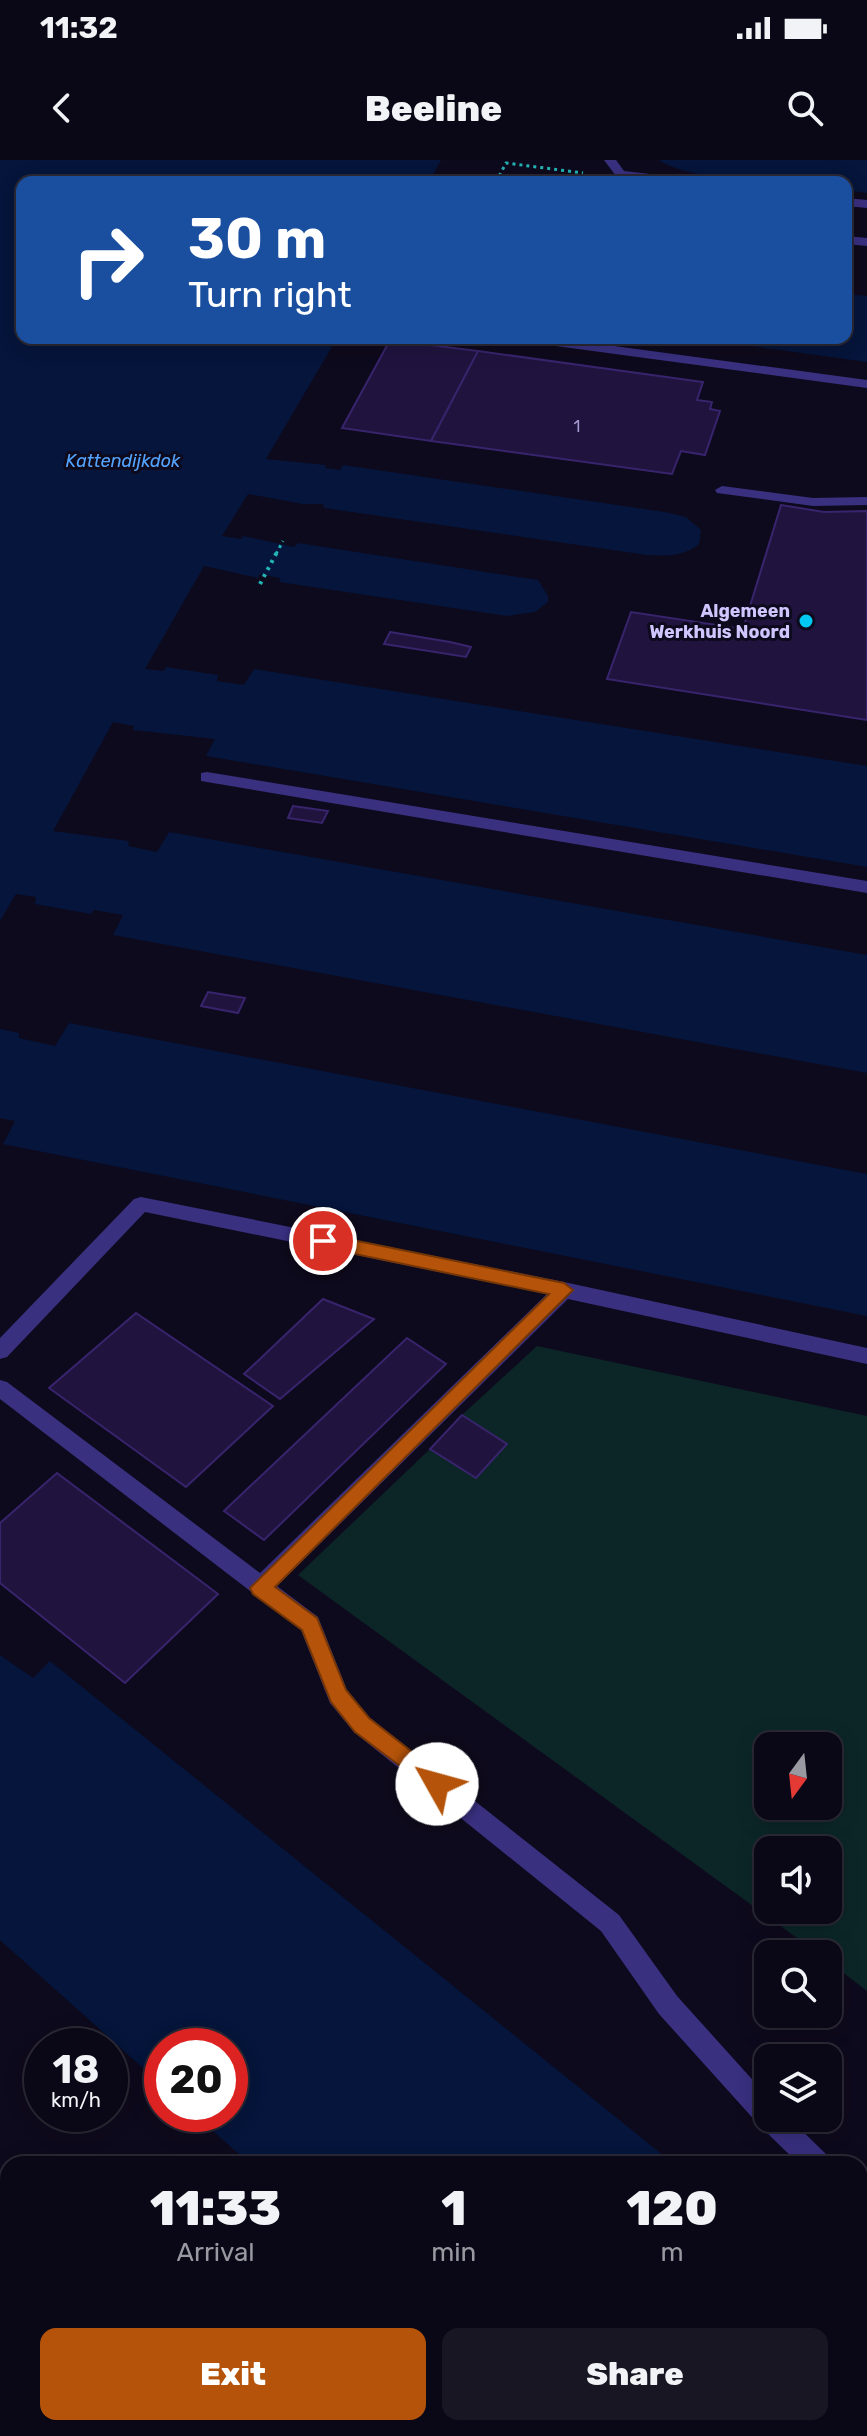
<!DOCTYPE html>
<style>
:root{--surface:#0a0816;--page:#181623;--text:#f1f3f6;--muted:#999aa1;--line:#2a2935;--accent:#b45309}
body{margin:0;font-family:Rubik,sans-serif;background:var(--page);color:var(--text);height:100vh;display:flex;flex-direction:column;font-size:30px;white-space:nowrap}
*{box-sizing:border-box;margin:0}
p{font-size:26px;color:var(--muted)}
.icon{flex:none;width:44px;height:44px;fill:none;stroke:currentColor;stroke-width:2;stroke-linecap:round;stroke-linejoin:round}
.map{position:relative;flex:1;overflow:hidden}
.panel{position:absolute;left:0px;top:1996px;width:868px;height:280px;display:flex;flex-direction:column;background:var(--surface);border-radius:24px 24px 0 0;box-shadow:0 4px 20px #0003,0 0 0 2px var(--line)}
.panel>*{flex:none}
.banner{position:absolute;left:16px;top:16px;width:836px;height:168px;border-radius:16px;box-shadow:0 4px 20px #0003,0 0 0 2px var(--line);background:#1a4fa0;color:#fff;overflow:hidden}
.needle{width:52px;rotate:195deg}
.tools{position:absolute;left:754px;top:1572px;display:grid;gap:16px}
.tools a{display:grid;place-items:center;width:88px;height:88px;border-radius:16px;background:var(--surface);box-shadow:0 4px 20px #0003,0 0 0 2px var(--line);font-size:40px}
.speed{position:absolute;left:24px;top:1868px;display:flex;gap:16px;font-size:40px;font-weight:700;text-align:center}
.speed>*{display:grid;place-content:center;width:104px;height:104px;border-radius:50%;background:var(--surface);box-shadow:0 4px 20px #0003,0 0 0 2px var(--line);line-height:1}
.speed small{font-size:20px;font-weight:400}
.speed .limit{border:12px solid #d22;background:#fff;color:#111}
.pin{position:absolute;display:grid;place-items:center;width:68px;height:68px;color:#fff;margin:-34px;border:4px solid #fff;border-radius:50%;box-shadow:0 2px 8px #0007}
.me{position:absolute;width:88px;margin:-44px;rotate:308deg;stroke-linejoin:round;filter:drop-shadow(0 0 6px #0008)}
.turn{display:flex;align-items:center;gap:28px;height:168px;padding:0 40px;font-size:36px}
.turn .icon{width:104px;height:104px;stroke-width:2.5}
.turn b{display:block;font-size:56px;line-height:68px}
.eta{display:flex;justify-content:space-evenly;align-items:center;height:136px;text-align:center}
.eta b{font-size:48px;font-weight:800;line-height:56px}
.primary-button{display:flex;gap:16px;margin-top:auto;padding:16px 40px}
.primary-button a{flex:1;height:92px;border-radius:16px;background:var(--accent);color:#fff;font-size:32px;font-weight:800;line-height:92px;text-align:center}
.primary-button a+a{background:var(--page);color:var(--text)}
.status{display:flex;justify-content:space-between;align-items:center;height:56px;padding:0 40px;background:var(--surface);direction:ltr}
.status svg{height:22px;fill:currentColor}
header{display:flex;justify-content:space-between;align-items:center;height:104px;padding:0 40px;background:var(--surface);font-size:36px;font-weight:800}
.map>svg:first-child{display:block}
.green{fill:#0c2627;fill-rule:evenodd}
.water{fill:#05153b}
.building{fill:#20143f;stroke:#38246d;stroke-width:2}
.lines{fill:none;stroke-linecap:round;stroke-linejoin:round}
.path-far1{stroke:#23b5b6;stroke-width:3;stroke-dasharray:3 4;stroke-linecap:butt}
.path{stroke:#23b5b6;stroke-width:4;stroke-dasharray:3 5;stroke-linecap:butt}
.service{fill:#393080;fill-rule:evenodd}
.route{fill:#b45309;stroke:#753606;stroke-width:2}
.poi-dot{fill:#00c8f1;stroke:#0e0a1d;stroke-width:3}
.labels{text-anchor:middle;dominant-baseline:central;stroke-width:6;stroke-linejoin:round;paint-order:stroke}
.number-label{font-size:16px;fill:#a49acf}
.far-water-label{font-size:18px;font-style:italic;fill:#54a4ff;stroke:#0e0a1d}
.far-poi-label{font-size:18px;font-weight:bold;fill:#d0c6ff;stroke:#0e0a1d;text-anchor:end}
</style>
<div class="status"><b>11:32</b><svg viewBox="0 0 49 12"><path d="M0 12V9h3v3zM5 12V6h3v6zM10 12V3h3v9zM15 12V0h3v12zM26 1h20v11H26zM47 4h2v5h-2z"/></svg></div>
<header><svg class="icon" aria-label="back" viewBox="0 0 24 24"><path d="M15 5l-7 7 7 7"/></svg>Beeline<svg class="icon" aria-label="search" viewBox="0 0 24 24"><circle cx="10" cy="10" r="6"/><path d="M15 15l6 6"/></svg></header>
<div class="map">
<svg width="867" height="2276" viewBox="0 0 867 2276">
<rect width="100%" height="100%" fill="#0e0a1d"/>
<path class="green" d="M537,1186L867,1256V1831L828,1801V1794H819L298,1415L430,1289L476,1317L507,1284L462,1255ZM768,1586H828V1646H768ZM768,1690H828V1750H768Z"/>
<path class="water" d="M0,0H441L429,22H22V178H337L266,299L326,305L325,308L340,310L343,305L665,352L686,357L701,370L699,384C683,397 667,396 647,395L324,348L323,344H303L248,334L222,376L241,379L243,376L294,387L298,383L538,420L548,436V442L535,452L507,456L279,422L280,418L260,414L258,418L204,406L145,509L164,511L166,507L218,515L217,521L244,525L254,509L867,606V707L206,596L215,579L133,570L134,566L113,562L53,671L129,681L128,686L157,692L169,672L867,795V913L113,775L123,755L94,750L91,754L35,744L36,737L16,734L0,761Z
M659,0H867V33L846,30V22C802,22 693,24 659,0Z
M846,134L867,136V202L694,178H846Z
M69,863L867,1014V1156L3,984L15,961L0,958V869L19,873V878L55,886Z
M0,1495L33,1518L50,1501L674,2004H250L194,1954H230V1886H162V1925L0,1780Z
M0,2080L8,2088V2268H193L201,2276H0Z
M860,2154L867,2160V2276H554L545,2268H860Z"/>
<path class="building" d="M390,180L478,191L431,281L342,268Z
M478,191L703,222L697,240L712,242L710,249L720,251L705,295L681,291L672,314L431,281Z
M781,345L824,352L867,351V560L607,519L631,452L743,469Z
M390,472L450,482L471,487L466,497L384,484Z
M293,646L328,651L322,663L288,658Z
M208,832L245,838L238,853L201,846Z
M323,1139L374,1159L280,1239L244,1214Z
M136,1153L273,1246L186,1327L49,1228Z
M407,1178L446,1204L264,1380L224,1351Z
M462,1255L507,1284L476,1318L430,1289Z
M57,1313L218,1434L125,1523L0,1423V1363Z"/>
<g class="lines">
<path class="path-far1" d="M496,22L506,3L583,13
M276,394L283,381"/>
<path class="path" d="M260,424L277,392"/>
<path class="service" d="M604,0H616L624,11L685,18L691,22H656L616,16Z
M846,38L867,40V48L846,46Z
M846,76L867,78V86L846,84Z
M520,178H555L867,220V228L526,182Z
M722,326L813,338L867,337V345L813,346L717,333L715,330Z
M207,612L867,721V733L201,621V613Z
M141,1037L564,1122L867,1188V1204L568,1139L277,1426L318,1457L347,1530L370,1558L619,1755L677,1836L768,1937V1958H789L827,1995L831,2004H799L759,1965L659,1854L601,1771L354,1572L330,1543L301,1470L0,1239V1220L7,1222L260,1413L547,1134L145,1052L7,1197L0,1199V1178L134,1039Z
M860,2030L867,2033V2062L860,2059Z"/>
</g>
<path class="route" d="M323,1074L564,1123L573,1130L275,1427L317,1458L346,1530L369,1558L444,1617L447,1624L444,1631L437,1634L355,1572L331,1542L302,1470L253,1434L250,1428L549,1134L316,1086L314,1081Z"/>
<circle class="poi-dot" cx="806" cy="461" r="8"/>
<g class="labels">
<g class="number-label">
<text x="577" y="266">1</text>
</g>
<g class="far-water-label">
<text x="123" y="301">Kattendijkdok</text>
</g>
<g class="far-poi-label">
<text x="790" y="451">Algemeen<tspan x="790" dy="21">Werkhuis Noord</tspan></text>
</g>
</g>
</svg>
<div class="tools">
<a><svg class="needle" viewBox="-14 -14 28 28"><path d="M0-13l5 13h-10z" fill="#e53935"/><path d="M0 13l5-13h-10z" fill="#999aa1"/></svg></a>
<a><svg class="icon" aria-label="sound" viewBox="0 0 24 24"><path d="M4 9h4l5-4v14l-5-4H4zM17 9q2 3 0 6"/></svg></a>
<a><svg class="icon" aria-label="search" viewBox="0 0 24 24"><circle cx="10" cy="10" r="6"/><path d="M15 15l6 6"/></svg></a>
<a><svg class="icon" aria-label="layers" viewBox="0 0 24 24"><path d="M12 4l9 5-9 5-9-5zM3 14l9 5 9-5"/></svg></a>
</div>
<div class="speed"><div>18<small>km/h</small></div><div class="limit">20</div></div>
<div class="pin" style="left:323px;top:1081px;background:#d93025"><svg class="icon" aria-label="arrive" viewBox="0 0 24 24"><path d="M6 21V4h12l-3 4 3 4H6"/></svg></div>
<svg class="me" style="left:437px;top:1624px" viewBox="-20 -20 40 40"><circle r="19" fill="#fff"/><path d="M0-13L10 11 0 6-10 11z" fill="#b45309"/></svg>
<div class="banner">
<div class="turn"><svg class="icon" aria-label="right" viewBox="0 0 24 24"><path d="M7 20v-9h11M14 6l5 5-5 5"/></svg><div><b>30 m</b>Turn right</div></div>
</div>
<section class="panel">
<div class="eta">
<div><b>11:33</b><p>Arrival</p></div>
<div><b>1</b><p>min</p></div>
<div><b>120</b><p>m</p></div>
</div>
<div class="primary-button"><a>Exit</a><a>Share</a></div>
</section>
</div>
